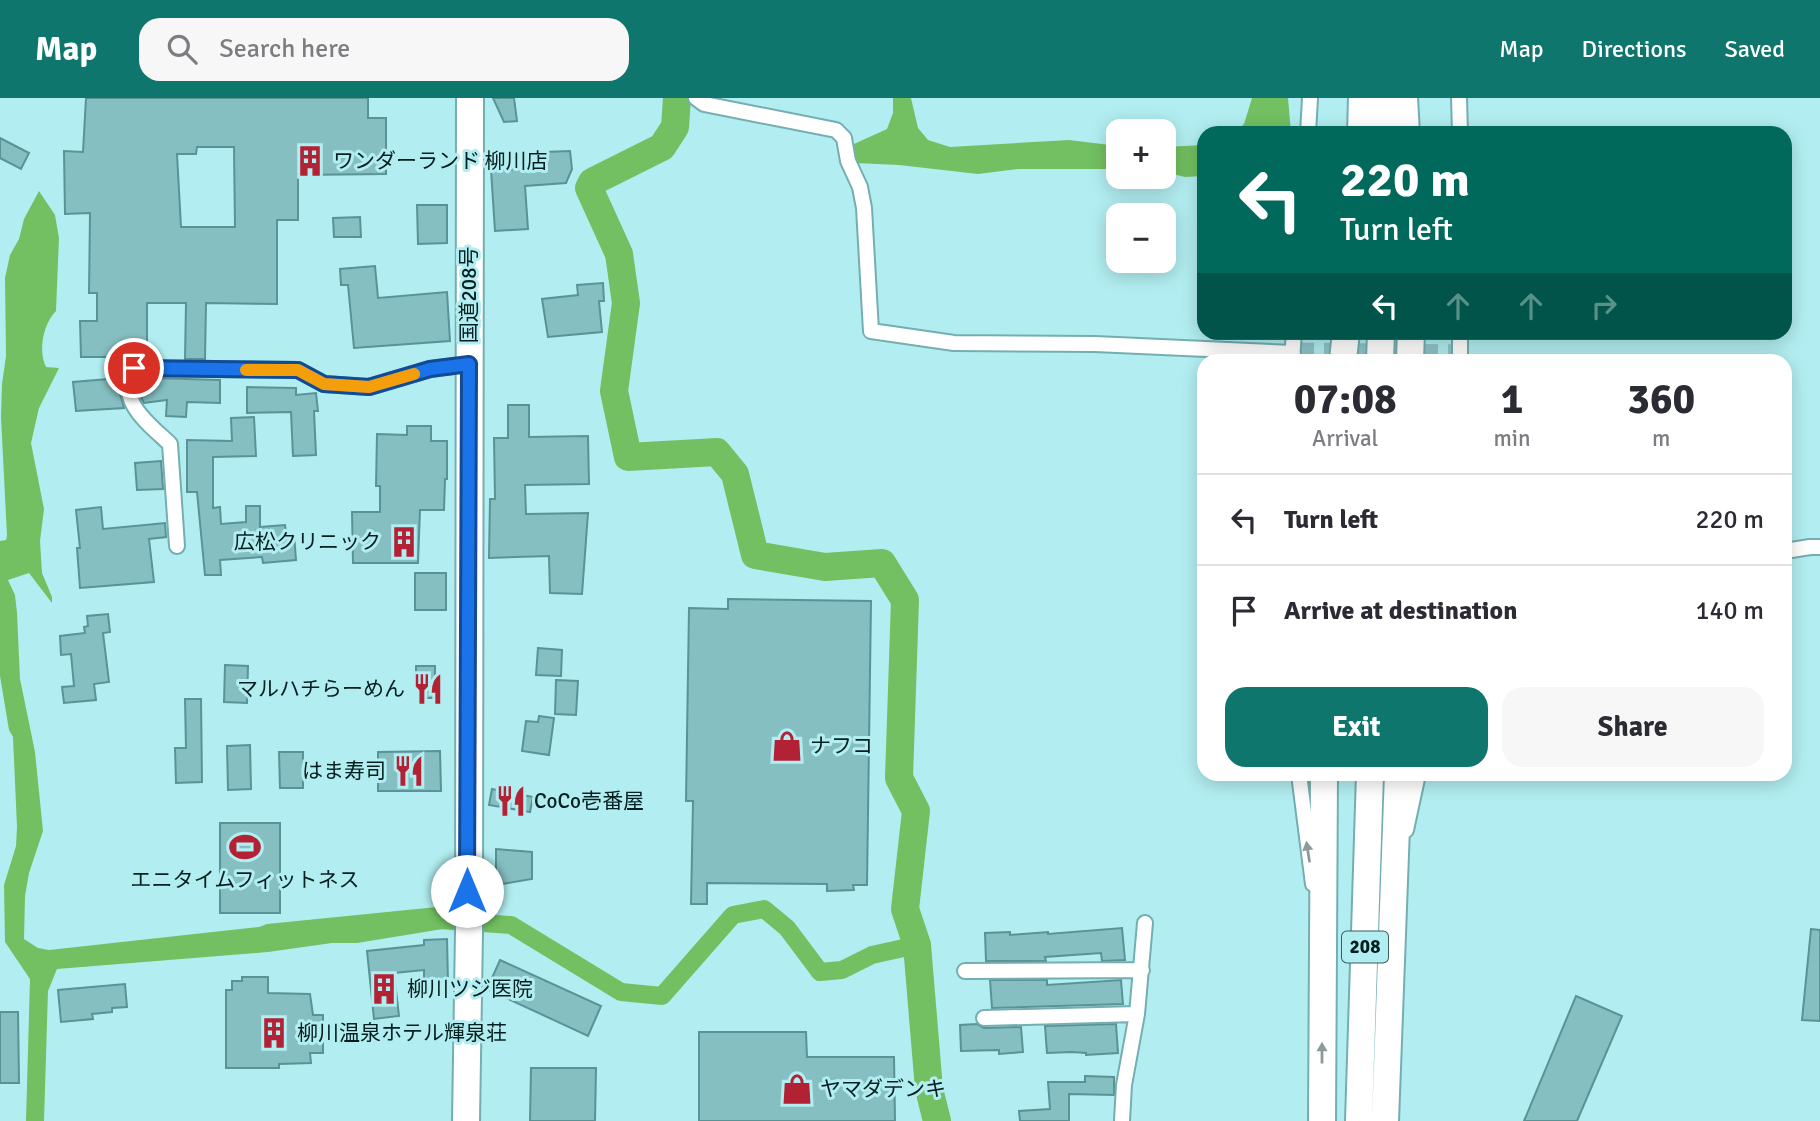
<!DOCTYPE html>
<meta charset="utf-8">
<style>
:root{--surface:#fff;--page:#f7f7f7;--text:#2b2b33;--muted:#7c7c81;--line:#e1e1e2;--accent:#0f766e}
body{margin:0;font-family:Signika,"Noto Sans JP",sans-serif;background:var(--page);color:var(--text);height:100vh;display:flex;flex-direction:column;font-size:26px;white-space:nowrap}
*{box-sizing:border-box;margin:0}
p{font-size:23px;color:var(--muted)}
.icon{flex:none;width:38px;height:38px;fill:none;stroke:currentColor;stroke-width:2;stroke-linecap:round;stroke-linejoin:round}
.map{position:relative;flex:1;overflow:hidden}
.panel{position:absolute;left:1197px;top:256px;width:595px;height:427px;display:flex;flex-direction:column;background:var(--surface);border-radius:21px;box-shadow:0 4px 18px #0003}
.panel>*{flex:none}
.guide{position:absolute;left:1197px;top:28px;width:595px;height:214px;border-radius:21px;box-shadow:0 4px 18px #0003;background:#00695c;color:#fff;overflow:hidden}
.buttons{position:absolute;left:1106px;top:21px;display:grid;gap:14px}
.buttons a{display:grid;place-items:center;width:70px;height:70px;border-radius:14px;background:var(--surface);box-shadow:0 4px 18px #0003;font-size:35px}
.pin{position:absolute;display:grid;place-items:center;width:60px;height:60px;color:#fff;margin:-30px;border:4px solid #fff;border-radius:50%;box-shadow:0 2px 7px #0007}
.me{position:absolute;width:77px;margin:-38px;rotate:0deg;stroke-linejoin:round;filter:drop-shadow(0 0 5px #0008)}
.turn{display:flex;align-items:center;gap:24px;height:147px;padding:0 28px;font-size:32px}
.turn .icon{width:91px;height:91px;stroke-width:2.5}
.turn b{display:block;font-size:49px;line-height:60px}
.lanes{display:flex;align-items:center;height:66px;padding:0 28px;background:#0003;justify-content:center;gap:35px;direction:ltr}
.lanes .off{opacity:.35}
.eta{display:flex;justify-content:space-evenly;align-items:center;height:119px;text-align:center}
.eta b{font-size:42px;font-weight:700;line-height:49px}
.cta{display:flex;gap:14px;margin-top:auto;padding:14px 28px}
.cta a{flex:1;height:80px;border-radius:21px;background:var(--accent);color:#fff;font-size:28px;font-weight:700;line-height:80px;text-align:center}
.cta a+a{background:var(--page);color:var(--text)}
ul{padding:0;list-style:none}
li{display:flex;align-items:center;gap:21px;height:91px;padding:0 28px;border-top:2px solid var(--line)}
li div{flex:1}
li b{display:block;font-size:26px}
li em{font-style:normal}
header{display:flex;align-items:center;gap:42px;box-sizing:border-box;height:98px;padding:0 35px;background:var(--accent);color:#fff}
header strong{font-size:33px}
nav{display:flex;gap:38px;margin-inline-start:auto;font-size:24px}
.search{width:490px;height:63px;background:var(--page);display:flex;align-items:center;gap:18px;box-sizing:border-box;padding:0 24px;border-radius:21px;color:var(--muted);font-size:26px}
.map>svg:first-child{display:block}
.water{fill:#72c061}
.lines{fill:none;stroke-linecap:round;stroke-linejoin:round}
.canal{stroke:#72c061;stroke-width:18}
.river{stroke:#72c061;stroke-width:28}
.building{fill:#85bfc2;stroke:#599396;stroke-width:2;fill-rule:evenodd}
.secondary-tunnel{stroke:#8fc4c7;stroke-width:21;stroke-dasharray:21 10;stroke-linecap:butt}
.street-casing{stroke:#74aeb1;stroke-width:18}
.highway-casing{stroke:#74aeb1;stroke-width:30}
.street{stroke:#fff;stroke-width:14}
.highway{stroke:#fff;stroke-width:26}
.highway-bridge-casing{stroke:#74aeb1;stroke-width:30;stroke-linecap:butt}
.highway-bridge{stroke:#fff;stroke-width:26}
.oneway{fill:#8e9a9a}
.route-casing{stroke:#114b97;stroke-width:18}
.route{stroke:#1a73e8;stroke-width:12}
.slow{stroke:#f59e0b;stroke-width:12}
.labels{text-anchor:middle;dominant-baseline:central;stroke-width:6;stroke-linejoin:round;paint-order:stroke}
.shield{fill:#b2eef1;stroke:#395c5e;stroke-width:2}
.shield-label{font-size:19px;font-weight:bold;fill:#051e1f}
.poi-label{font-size:21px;fill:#051e1f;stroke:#b2eef1;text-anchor:start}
.street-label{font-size:21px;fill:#051e1f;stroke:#b2eef1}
</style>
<header>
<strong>Map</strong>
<div class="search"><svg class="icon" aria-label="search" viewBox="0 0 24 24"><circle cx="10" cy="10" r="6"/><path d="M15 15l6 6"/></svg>Search here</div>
<nav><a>Map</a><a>Directions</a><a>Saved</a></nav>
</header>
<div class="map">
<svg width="1820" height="1023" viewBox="0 0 1820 1023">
<rect width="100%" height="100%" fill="#b2eef1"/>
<path class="water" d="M893,0H911L918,30L928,42L950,49L1069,42L1118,48V71H1018L978,76L899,67L855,65L854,46L887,31L893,15Z
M1252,0H1288L1291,35H1234L1244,26Z
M1204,47V78L1185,79L1164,74V49Z
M39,93L55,117L59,140L56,213C43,226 38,253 46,269L59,270L39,310L31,345L44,411L40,443L42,475L52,499V505L29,475L8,482L15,497L17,515L20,581L35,654L43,733L29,775L25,798L24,841L38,850L49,852L259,829L267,826L447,808L449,830L357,845H332L268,854L57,871L48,893L44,1023H26L30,881L5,844L4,787L16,748L17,729L13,639L9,632L0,578V443L6,442L7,438L1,319L2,286L6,258L5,180L10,157L19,141L24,121Z"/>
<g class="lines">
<path class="canal" d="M426,821L511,827L621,894L662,898L733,817L764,811L787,830L820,874L842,872L872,857L917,847"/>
<path class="river" d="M677,0L675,29L662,49L592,84L589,90L619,156L626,205L614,293L628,359L717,354L735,376L755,457L825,469L882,465L905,502L899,680L916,713L905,811L917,847L929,991L937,1023"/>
</g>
<path class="building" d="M86,0H368V20H386V76L298,77V122H277V206L206,205L205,261H185L186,205H147V244H135L136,259H81L80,223H97V195H89L90,115L65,116L64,53L83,54ZM197,49H234L235,129H181L177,56H196Z
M493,0H514L517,23L504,24Z
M0,40L29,55L21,71L0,60Z
M570,53L572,71L566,85L525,88L528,131L495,133L491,72L545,71L544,54Z
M417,107H447V145L418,146Z
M360,119L361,139H334L333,120Z
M375,168L378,200L447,194L450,243L354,250L348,187H341L340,171Z
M603,185L604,203H599L602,234L548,239L542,201L578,197L577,187Z
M120,280V295L124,310L76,313L73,284Z
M152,280L220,282V305L187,304L186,319L166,318L167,302L144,305L141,299L140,282Z
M247,289L296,290V297L316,295L318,313H314L316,357L293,358L291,314L247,315Z
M508,307H529V339L588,338L589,386L525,387L526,416L588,415L582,496L550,495L549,458L489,460L490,401H495L494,340H508Z
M254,319L256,358L213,359V410L220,409L221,426L246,424V408H260V429L285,427L286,434L294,436L296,462L263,465L262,459L220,462L221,477H205L197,394H187V342L232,343L231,320Z
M407,328H431V343H447V381H445L444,412H420L418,465H353L352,414H380V388H376L377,336L407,337Z
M161,363L163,391L137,392L135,365Z
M101,409L103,431L165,425L166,439L149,441L154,484L80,490L77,450H80L76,412Z
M415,475H446V512H415Z
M728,501L871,503L867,787H853L854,792L827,793V786L707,785V806H691L693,703H686L689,510L728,511Z
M108,516L110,534L103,535L109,584L94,586L96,602L64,605L62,589L74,588L71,556L61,557L60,538L85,535L84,529L88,528L87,518Z
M538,550L562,552L561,578L536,577Z
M225,567L248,568L247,605L224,604Z
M416,568H435V600H420V581H416Z
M556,582L578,583L576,617L555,616Z
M185,601H201L202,684L176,685L175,650H186Z
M539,618L554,620L549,657L522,653L526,623L538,624Z
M250,647L251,691L228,692L227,648Z
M440,653L441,693H378V654Z
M279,654H303V690H280Z
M492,691L533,699L530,714L489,707Z
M220,725H280V815H220Z
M496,751L532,754V781L496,787Z
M1122,830L1125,862L1102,863L1101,855L1045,859L1046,863H986L985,835L1010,834V837L1048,834V836Z
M1811,831L1820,832V923L1802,922Z
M447,841L448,884L424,885V872L394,875L399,918L374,921L367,853L424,847V842Z
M500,862L601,908L588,938L487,891Z
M242,879H268V895L310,896L313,917H323V955H310L311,965L279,966V970H226V892H232V883H242Z
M990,882H1047V887L1121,882L1123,906L992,910Z
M125,886L127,909L112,910V914L92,916L93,921L61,924L58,892Z
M1576,898L1622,918L1577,1023H1524Z
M0,914H18L19,985H0Z
M977,926L984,930L1021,929L1023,954L999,956V952L961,953L960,927Z
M1116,926L1118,955L1086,957V955L1072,954L1047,955L1045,928Z
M699,934H806L807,959H894L895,1023H699Z
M531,970H596L595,1023H530Z
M1085,978L1114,979V997L1069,996V1023H1020L1019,1013L1050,1011L1048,984H1085Z"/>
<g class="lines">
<path class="secondary-tunnel" d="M1293,255L1460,257"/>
<defs>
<path id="street" d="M696,0L704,6L836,32L844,40L848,63L860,89L864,110L871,233L954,245L1095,246L1293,255
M1459,0L1460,35
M1308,35L1310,0
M1460,234V262
M1292,261L1294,234
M177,448L170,346C148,325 116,303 134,270L298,272L324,286L369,289L430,271L469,266
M1785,453L1810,449H1820
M1299,676L1313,786
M1406,732L1418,676
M965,873L1142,872
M984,920L1137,916
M1122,1023L1124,987L1137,916L1145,825"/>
<path id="highway" d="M1404,0L1406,35
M1361,35L1362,0
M1387,35L1388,0
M1343,262L1346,234
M1410,262L1411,234
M466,1023L469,833L470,0
M1322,1023L1324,676
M1359,1023L1370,676
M1385,1023L1398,676"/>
</defs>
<use href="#street" class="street-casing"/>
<use href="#highway" class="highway-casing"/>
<use href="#street" class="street"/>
<use href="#highway" class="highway"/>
<defs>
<path id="highway-bridge" d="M1380,262L1381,234"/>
</defs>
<use href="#highway-bridge" class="highway-bridge-casing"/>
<use href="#highway-bridge" class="highway-bridge"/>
</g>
<defs><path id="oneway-solid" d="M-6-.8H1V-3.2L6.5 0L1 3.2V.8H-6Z" transform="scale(1.75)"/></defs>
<g class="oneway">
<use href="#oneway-solid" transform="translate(1308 754) rotate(-99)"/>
<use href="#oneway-solid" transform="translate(1322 955) rotate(-90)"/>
</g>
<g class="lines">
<defs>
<path id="route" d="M134,270L298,272L324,286L369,289L430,271L469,266L467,793"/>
</defs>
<use href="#route" class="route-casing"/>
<use href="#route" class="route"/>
<path class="slow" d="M246,272H298L324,286L369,289L414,276"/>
</g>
<defs>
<symbol id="building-bare" viewBox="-9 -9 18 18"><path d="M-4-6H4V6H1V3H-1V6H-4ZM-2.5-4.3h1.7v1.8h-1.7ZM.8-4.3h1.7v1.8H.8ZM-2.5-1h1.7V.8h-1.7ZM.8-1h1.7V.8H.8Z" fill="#b32135" stroke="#b2eef1" stroke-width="2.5" paint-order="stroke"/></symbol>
<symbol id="restaurant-bare" viewBox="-9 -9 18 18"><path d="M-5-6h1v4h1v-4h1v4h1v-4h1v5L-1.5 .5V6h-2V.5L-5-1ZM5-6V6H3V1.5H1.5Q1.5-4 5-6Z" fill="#b32135" stroke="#b2eef1" stroke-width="2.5" paint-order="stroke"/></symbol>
<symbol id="shop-bare" viewBox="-9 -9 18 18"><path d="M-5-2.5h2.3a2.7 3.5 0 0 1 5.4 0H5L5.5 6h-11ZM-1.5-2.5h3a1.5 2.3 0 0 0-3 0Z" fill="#b32135" stroke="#b2eef1" stroke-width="2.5" paint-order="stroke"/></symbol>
<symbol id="stadium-bare" viewBox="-9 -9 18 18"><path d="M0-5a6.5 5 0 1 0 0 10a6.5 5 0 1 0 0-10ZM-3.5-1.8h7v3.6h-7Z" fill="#b32135" stroke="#b2eef1" stroke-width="2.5" paint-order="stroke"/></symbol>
</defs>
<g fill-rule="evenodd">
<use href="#building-bare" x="288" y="41" width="44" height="44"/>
<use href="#building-bare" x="382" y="422" width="44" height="44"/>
<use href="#restaurant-bare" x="406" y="569" width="44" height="44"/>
<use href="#shop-bare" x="765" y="626" width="44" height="44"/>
<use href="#restaurant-bare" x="387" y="651" width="44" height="44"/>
<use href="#restaurant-bare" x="489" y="681" width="44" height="44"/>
<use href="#stadium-bare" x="223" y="727" width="44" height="44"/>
<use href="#building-bare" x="362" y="869" width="44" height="44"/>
<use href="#building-bare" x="252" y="913" width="44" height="44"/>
<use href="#shop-bare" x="775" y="969" width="44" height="44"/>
</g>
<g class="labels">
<rect class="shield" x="1342" y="833.5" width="46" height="31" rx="5"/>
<g class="shield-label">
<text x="1365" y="849">208</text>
</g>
<g class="poi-label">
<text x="333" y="63">ワンダーランド 柳川店</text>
<text x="381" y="444" text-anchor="end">広松クリニック</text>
<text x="405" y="591" text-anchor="end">マルハチらーめん</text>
<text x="810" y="648">ナフコ</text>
<text x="386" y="673" text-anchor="end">はま寿司</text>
<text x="534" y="703">CoCo壱番屋</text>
<text x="245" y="782" text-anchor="middle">エニタイムフィットネス</text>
<text x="407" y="891">柳川ツジ医院</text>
<text x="297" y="935">柳川温泉ホテル輝泉荘</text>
<text x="820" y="991">ヤマダデンキ</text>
</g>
<g class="street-label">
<text transform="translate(469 197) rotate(-90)">国道208号</text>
</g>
</g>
</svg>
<div class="buttons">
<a>+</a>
<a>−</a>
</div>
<div class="pin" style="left:134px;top:270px;background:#d93025"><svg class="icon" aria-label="arrive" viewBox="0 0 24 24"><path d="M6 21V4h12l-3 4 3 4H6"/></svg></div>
<svg class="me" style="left:467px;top:793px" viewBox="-20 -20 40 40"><circle r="19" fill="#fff"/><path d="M0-13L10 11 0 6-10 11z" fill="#1a73e8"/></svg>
<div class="guide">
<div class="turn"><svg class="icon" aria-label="left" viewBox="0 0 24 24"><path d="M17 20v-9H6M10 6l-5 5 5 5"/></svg><div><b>220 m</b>Turn left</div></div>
<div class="lanes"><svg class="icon" aria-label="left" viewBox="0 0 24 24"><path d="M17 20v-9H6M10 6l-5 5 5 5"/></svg><svg class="icon off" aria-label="ahead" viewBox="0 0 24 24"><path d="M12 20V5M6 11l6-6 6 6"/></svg><svg class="icon off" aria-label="ahead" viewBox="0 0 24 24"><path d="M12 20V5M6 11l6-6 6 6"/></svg><svg class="icon off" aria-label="right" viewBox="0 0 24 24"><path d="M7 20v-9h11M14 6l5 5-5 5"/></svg></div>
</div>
<section class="panel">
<div class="eta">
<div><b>07:08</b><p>Arrival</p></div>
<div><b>1</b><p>min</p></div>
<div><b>360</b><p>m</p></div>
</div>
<ul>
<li><svg class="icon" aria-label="left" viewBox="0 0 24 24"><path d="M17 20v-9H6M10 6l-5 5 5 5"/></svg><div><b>Turn left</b></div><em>220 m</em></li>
<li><svg class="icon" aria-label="arrive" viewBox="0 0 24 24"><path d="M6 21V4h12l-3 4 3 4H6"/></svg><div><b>Arrive at destination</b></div><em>140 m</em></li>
</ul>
<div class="cta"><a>Exit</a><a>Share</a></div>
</section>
</div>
